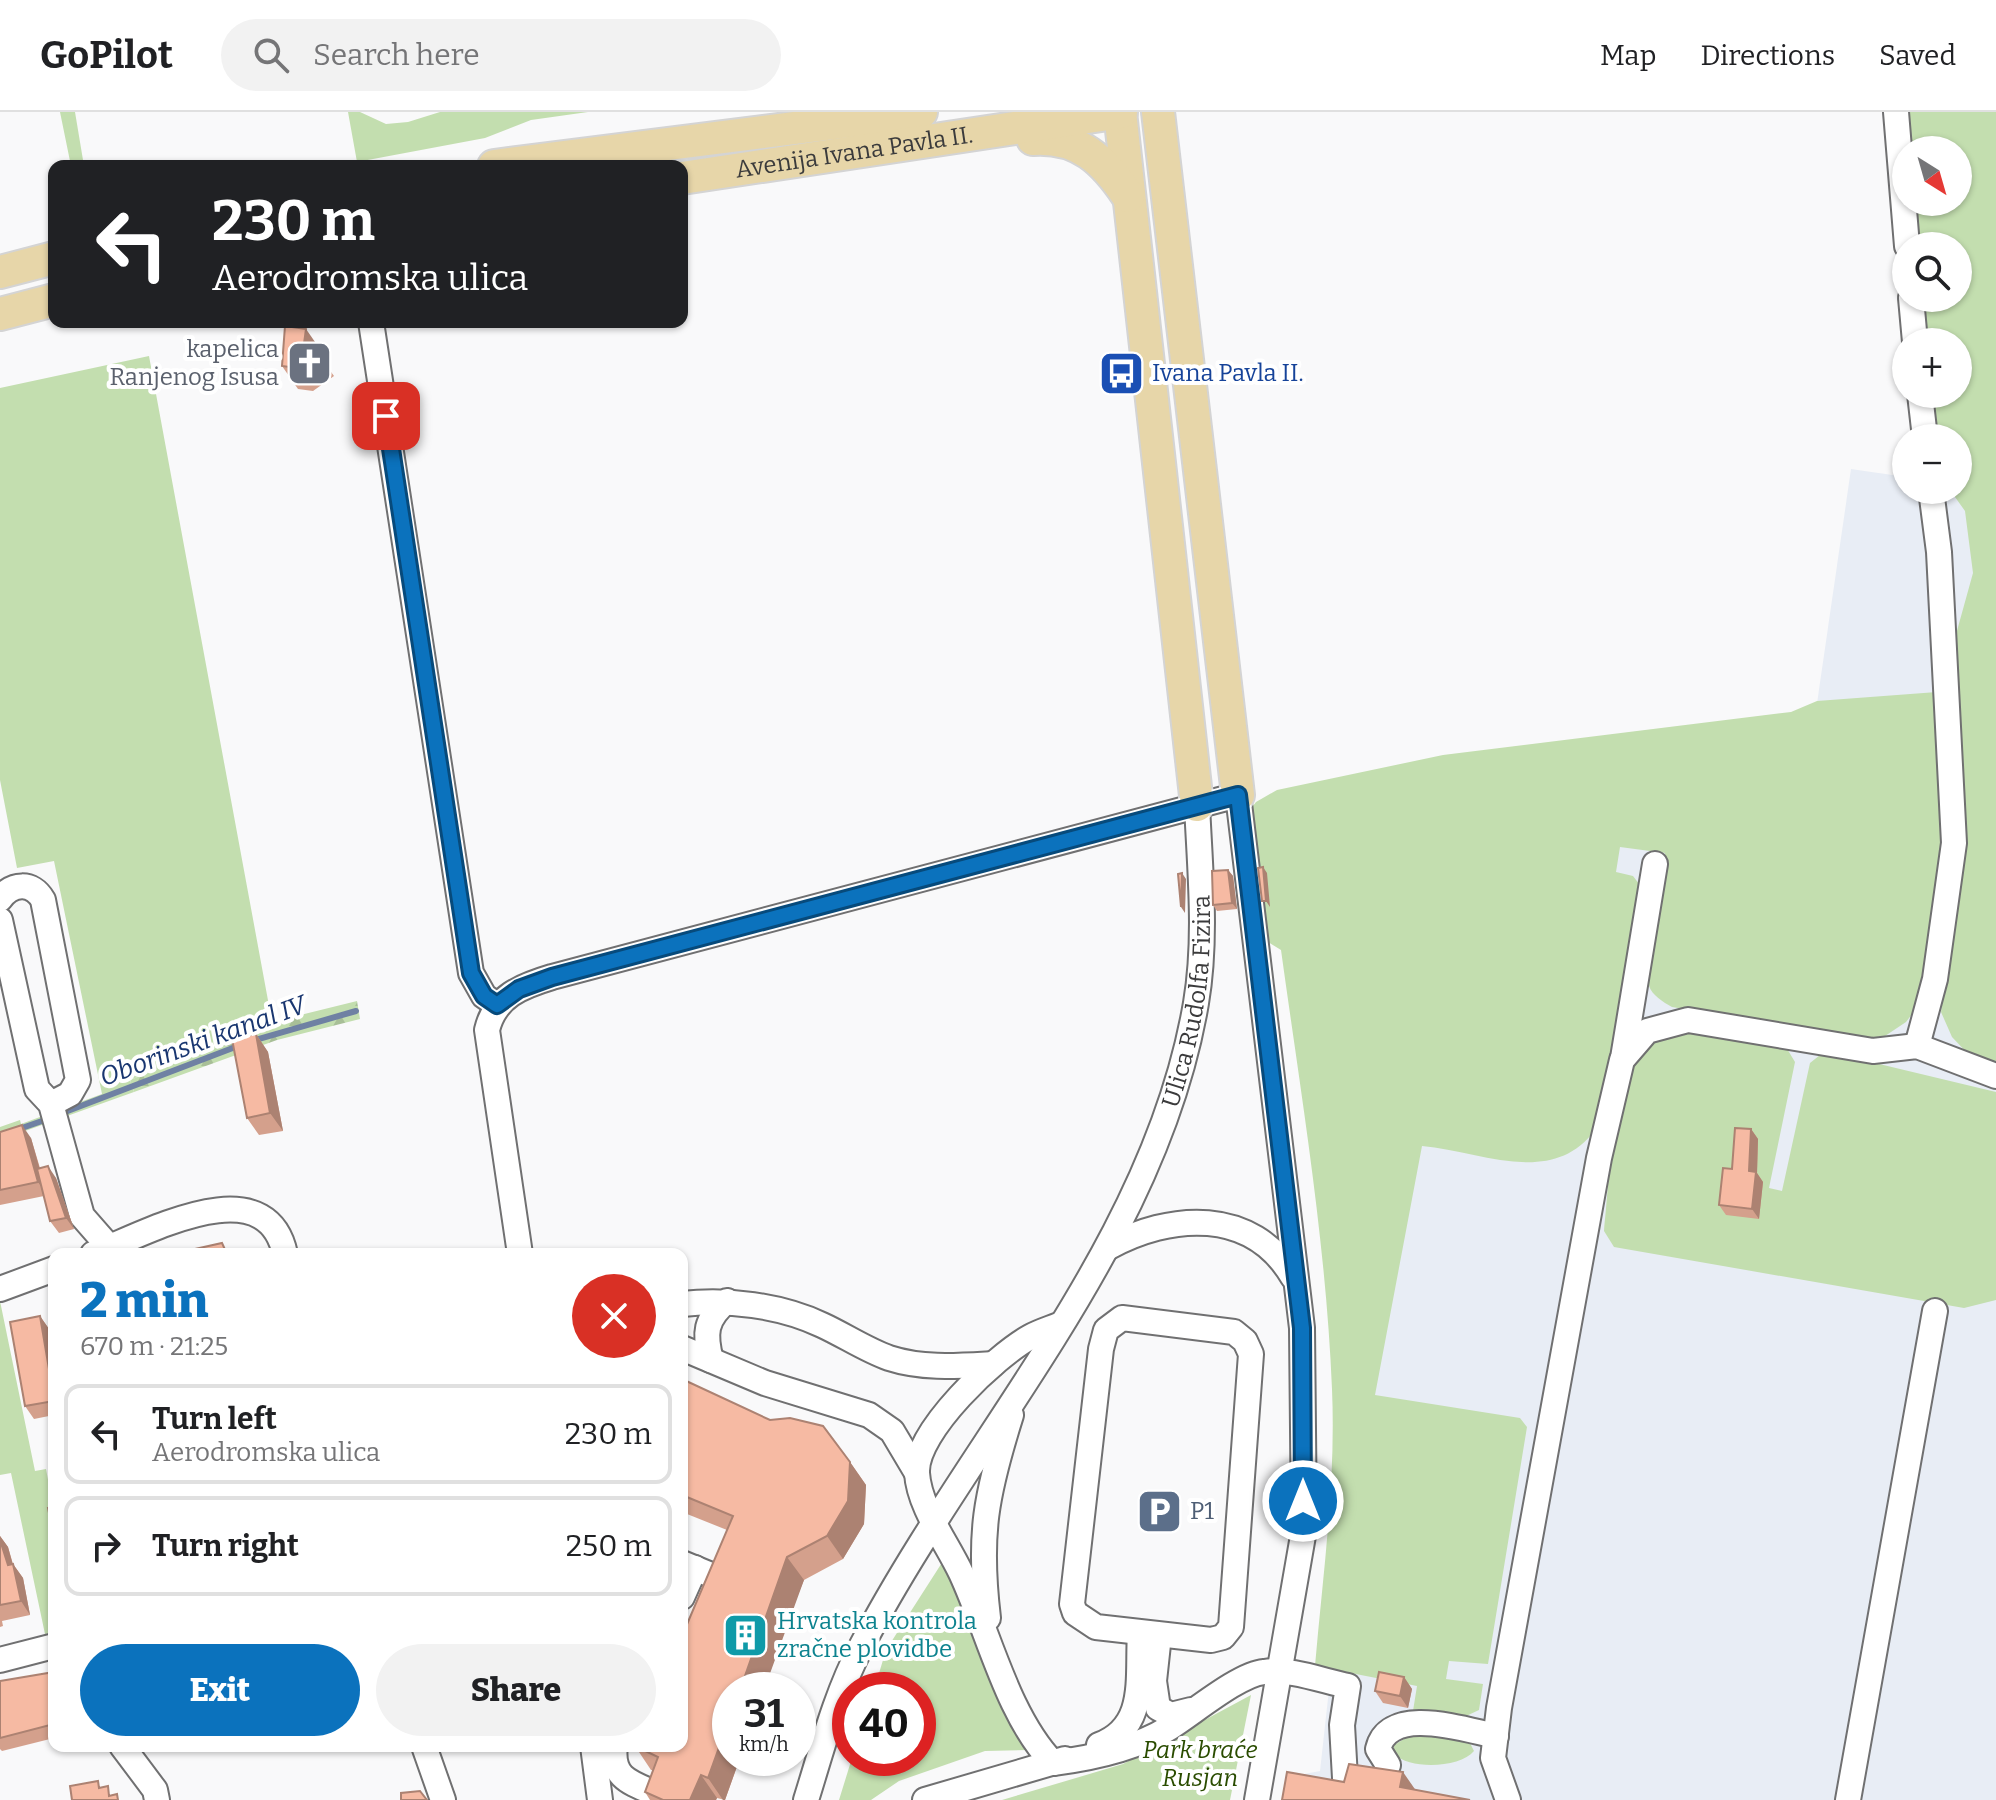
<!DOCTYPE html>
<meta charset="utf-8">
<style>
:root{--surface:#fff;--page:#f2f2f2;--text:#202124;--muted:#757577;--line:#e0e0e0;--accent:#0b72bd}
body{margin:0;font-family:Bitter,serif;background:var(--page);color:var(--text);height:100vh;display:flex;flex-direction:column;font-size:30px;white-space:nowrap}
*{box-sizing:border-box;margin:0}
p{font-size:26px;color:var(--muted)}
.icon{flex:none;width:44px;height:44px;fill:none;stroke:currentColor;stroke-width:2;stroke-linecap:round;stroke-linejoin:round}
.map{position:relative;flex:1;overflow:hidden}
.panel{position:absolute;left:48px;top:1136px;width:640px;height:504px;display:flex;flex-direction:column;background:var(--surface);border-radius:16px;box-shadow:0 2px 6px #0004}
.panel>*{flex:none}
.hud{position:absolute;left:48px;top:48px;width:640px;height:168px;border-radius:16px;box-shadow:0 2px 6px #0004;background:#202124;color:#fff;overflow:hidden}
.needle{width:52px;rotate:143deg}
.controls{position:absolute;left:1892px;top:24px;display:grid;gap:16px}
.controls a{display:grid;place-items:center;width:80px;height:80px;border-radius:50%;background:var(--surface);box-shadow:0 2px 6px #0004;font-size:40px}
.speed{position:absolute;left:712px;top:1560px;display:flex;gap:16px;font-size:40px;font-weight:700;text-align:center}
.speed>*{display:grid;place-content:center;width:104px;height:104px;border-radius:50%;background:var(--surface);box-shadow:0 2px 6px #0004;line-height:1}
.speed small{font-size:20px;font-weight:400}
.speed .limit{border:12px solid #d22;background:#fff;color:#111}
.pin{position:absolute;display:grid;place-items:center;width:68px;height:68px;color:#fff;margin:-34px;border-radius:16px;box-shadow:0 4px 12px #0006}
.me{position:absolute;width:88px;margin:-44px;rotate:0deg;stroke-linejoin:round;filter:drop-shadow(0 0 6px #0008)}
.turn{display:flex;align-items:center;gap:28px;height:168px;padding:0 32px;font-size:36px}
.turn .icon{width:104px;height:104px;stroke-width:2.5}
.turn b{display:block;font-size:56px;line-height:68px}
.round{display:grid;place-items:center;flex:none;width:84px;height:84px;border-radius:42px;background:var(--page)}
.overview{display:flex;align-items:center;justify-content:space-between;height:136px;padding:0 32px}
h1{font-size:48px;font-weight:800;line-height:60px;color:var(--accent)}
.cta{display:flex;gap:16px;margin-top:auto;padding:16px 32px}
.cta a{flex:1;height:92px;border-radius:48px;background:var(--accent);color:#fff;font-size:32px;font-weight:800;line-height:92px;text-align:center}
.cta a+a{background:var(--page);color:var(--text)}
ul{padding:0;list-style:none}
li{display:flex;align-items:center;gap:24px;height:100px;margin:0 16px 12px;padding:0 16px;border:4px solid var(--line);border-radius:16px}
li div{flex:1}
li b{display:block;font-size:30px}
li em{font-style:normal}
header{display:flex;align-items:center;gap:48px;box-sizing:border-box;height:112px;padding:0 40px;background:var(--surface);border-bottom:2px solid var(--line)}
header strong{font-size:38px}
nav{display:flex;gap:44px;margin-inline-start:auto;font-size:28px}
.search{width:560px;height:72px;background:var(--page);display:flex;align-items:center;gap:20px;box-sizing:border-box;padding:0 28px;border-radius:44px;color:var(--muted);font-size:30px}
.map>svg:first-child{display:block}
.built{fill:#e8edf5;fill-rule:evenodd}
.green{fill:#c3deaf}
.forest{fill:url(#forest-firs)}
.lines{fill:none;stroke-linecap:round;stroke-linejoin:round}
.stream{stroke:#6f81a3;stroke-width:6}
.minor-casing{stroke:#707071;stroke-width:28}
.major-casing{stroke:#d4d4d4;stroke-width:36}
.minor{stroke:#fff;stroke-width:24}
.major{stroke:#e7d6a9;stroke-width:32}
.wall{fill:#d4a08c}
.shaded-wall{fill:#ac8272}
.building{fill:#f6baa3;stroke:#ac8272;stroke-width:2}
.route-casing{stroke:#074a7b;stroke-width:20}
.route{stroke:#0b72bd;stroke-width:14}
.labels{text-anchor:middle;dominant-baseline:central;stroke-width:8;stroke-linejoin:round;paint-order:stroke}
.street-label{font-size:24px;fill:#3b3b3c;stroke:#fff}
.worship-label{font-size:24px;fill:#5b616d;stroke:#fff;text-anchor:end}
.transit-label{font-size:24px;fill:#164399;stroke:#fff;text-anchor:start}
.service-label{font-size:24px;fill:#4e5e75;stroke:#fff;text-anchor:start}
.culture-label{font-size:24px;fill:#0d838f;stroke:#fff;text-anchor:start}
.park-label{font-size:24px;font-style:italic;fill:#2a4c00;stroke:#fff}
.water-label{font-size:26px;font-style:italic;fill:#193670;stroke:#fff}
</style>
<header>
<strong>GoPilot</strong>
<div class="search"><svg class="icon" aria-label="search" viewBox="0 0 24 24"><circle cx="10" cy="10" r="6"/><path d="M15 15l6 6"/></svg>Search here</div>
<nav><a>Map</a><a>Directions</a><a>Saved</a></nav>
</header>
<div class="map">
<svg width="1996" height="1688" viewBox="0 0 1996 1688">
<defs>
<pattern id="forest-firs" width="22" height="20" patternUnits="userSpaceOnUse" patternTransform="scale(2)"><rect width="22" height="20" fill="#c3deaf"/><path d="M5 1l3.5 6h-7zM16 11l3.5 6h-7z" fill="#a8bf97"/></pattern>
</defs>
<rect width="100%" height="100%" fill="#f9f9fa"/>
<path class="built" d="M1883,0H1996V1688H1284L1288,1665L1320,1659L1333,1541L1344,1199L1290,699L1814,612L1851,357L1906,365V378H1958V326H1912L1908,282H1958V230H1906V266ZM1906,38H1958V90H1906ZM1906,134H1958V186H1906Z"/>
<path class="green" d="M60,0H75L84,54H71Z
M348,0H360L386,12L408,10L440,0H588L531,8L485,26L357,50Z
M1906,0H1996V954L1971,945L1952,925L1941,900L1959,779L1955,526L1973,461L1965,399L1950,378H1958V326H1936L1932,282H1958V230H1927L1923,186H1958V134H1919L1915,90H1958V38H1910Z
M149,244L272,910L174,944L175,950L130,968L134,980L0,1028V1015L20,1008L21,1012L102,982L54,749L17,756L0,668V276Z
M1937,580L1944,729L1927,866L1919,893L1906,910L1885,924L1863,927L1672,895C1663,890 1652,883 1649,874C1639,850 1660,769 1665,741L1620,735L1616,760L1633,764L1643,777L1595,1018C1552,1076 1481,1039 1422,1034L1375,1283L1520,1306L1527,1315L1488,1552L1449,1549L1446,1567L1483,1572L1479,1598L1464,1605L1413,1599L1417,1574L1315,1554C1323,1460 1336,1372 1332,1277C1326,1130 1301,983 1281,838L1265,828L1249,699L1256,690L1277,678L1443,643L1791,600L1817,589Z
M1688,919L1786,935L1795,950L1769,1076L1782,1079L1810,951L1825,939L1996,980V1188L1964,1196L1614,1135L1604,1119C1610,1069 1611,951 1657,925C1665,920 1679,920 1688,919Z
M0,1189L35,1359L46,1357L54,1399V1520L45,1522L11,1361L0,1363Z
M945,1446L1030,1638L985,1639L899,1669L871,1688H839L852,1646H918V1578H874L886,1538Z
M1251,1583L1230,1688H1002L1123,1652Z
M1428,1620L1469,1629L1474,1639C1460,1656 1410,1658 1394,1642V1633L1409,1624Z"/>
<path class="forest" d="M357,889L360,907L277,928L134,980L130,968L175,950L174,944L272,910Z"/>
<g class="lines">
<path class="stream" d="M252,929L356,899
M65,1000L238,934
M19,1017L42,1009"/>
<defs>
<g id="minor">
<path d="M1896,0L1907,134"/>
<path d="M1911,186L1915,230"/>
<path d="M371,210L471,861L484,884L497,893"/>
<path d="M1920,282L1925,326"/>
<path d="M0,787C12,771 32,769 43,788L78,968L70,982L51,992"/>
<path d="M0,808L37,977L51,992L82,1104L110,1136"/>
<path d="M1917,934L1935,867L1954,731L1939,440L1931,378"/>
<path d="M1623,946L1655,752"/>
<path d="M1107,1136C1170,1101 1252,1095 1293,1165"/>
<path d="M93,1142C145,1122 266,1053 285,1142"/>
<path d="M520,1142L487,918C495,884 522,874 552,865L1238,683L1302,1216L1304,1418L1257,1688"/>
<path d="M0,1177L54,1157"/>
<path d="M682,1192C727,1187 780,1193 822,1213C844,1223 866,1238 889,1246C923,1257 958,1254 993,1252"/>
<path d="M1122,1206L1234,1220L1245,1229L1251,1242L1231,1515L1223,1525L1211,1528L1096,1515L1075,1501L1072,1492L1101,1237L1106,1218Z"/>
<path d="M682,1236L765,1271L869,1303L892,1319L917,1361"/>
<path d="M711,1248C704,1222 705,1207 727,1189"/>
<path d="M682,1451L716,1465"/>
<path d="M682,1485L695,1456"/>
<path d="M988,1506C978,1423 986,1382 1011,1303"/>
<path d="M1159,1523L1154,1569L1158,1596L1171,1603L1191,1598"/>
<path d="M0,1548L54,1534"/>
<path d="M1099,1633C1148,1615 1137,1565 1140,1521"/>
<path d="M122,1634L155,1678L157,1688"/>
<path d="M424,1634L443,1688"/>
<path d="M593,1634L600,1688"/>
<path d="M615,1634C611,1664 628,1670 652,1680"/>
<path d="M1053,1651C1007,1603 989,1521 961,1461C947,1431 919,1395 917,1361C915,1319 996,1244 1030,1225C1039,1220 1049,1217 1059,1213"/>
<path d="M1053,1651C1093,1646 1135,1637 1169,1616C1192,1602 1239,1562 1264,1560C1290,1556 1323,1569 1348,1574L1342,1613L1345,1666"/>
<path d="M1388,1653L1378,1637C1389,1592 1465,1618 1496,1624"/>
<path id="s1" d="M806,1688C822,1637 836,1582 861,1535C972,1323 1155,1133 1196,891C1207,826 1200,759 1197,693"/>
<path d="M925,1688L1065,1647"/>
<path d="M1508,1688L1493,1646L1499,1596L1599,1046L1622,948L1647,919L1688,908L1873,939L1917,934L1996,964"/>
<path d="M1848,1688L1935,1199"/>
</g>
<g id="major">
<path d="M1120,0L1197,693"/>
<path d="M1158,0L1238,683"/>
<path d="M1033,27C1079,24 1104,48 1128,84"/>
<path d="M494,54L921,0"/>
<path id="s2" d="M682,66L1121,0"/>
<path d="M0,160L54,146"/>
<path d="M0,202L54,188"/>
</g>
</defs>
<use href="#minor" class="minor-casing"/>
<use href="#major" class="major-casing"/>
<use href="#minor" class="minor"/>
<use href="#major" class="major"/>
</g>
<path class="wall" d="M322,240L321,246L334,264L313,279L298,277L282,254Z
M1228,758L1233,764L1237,797L1217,799L1213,793Z
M256,922L268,940L283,1019L259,1023L247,1006Z
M1751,1017L1758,1027L1757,1061L1763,1070L1759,1107L1726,1103L1719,1093L1732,1057Z
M0,1020L31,1026L40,1056L56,1066L74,1117L59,1121L50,1109L44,1084L0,1093Z
M40,1204L49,1217L54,1246V1303L34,1307L25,1294Z
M682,1267L850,1350L866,1373L864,1412L843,1447L804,1468L730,1646H740L725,1688L717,1686L716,1688H650L645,1680L653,1658H651L635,1634L727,1418L682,1400Z
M0,1424L8,1435L13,1452L23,1466L30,1503L2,1509L3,1514L0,1515Z
M54,1560V1626L2,1639L0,1637V1569Z
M1404,1565L1412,1577L1408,1596L1383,1591L1375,1579Z
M92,1634H108V1637L96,1639Z"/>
<path class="shaded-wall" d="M306,217L322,240L321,246L318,241L303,239Z
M1263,755L1267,761L1270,795L1266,789Z
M1228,758L1233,764L1237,797L1232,791Z
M1182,761L1186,767L1185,801L1181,795Z
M256,922L268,940L283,1019L270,1001Z
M22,1013L31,1026L47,1083L38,1070Z
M1751,1017L1758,1027L1757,1061L1763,1070L1759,1107L1752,1097L1749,1059Z
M48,1054L56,1066L74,1117L66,1106Z
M40,1204L49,1217L54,1246V1264L49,1257Z
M850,1350L866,1373L864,1412L843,1447L827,1424Z
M0,1424L8,1435L14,1457L13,1452L23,1466L30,1503L21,1489L8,1453L0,1428Z
M787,1445L804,1468L764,1578H740Z
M1404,1565L1412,1577L1408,1596L1400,1584Z
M730,1605V1646H740L725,1688H723L708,1666Z
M1403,1660L1419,1683L1400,1675Z
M701,1663L717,1686L716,1688H690Z"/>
<path class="building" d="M285,214L306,217L303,239L318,241L297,256L282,254Z
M1263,755L1266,789H1262L1258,756Z
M1228,758L1232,791L1213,793L1212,759Z
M1182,761L1181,795L1178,762Z
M256,922L270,1001L247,1006L232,927Z
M22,1013L38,1070L0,1078V1020Z
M1735,1016L1751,1017L1749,1059L1756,1060L1752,1097L1719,1093L1723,1056L1732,1057Z
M48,1054L66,1106L50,1109L37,1057Z
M222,1131L227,1142H187L186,1139Z
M40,1204L49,1257L54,1256V1289L25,1294L10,1210Z
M682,1267L770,1308L790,1306L823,1314L850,1350L848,1389L827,1424L787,1445L740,1578H730V1605L708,1666L701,1663L690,1688H663L645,1680L658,1645L635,1634H682V1524L733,1404L682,1383Z
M54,1394V1426L48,1396Z
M0,1428L8,1453L13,1452L21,1489L0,1493Z
M54,1560V1612L0,1626V1569Z
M1379,1560L1404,1565L1400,1584L1375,1579Z
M1349,1652L1403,1660L1400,1675L1470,1688H1282L1287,1660L1344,1670Z
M98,1669L99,1676L108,1674L109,1684L117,1682L118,1688H72L70,1674Z
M420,1679L427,1688H401V1681Z"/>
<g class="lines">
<defs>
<path id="route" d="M386,304L471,861L484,884L497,893L519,877L552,865L1238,683L1302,1216L1303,1389"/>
</defs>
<use href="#route" class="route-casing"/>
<use href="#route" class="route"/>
</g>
<defs>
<symbol id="church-square" viewBox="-11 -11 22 22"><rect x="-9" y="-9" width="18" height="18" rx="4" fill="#6b7280" stroke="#fff"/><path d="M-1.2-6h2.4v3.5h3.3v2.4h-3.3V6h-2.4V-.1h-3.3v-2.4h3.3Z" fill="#fff"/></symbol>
<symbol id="bus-square" viewBox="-11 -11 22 22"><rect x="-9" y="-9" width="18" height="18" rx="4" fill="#1a4fb4" stroke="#fff"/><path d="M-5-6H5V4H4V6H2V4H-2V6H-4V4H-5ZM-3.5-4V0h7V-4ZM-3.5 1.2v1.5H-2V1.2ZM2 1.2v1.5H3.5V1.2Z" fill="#fff"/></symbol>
<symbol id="parking-square" viewBox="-11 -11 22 22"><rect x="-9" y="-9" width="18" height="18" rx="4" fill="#5c6f8a" stroke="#fff"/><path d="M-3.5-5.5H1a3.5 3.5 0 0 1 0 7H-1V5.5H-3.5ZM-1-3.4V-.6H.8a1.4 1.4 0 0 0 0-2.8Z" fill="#fff"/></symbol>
<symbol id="building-square" viewBox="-11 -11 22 22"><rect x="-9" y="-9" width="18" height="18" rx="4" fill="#0f9aa8" stroke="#fff"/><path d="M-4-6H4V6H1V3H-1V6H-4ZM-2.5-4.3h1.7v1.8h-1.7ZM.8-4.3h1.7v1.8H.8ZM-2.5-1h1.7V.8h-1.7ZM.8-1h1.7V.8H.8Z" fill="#fff"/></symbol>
</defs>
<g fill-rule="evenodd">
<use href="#church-square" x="284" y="226" width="51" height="51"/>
<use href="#bus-square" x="1096" y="236" width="51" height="51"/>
<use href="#parking-square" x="1134" y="1374" width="51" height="51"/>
<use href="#building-square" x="720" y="1498" width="51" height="51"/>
</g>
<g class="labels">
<g class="street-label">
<text stroke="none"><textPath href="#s2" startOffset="174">Avenija Ivana Pavla II.</textPath></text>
<text stroke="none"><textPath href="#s1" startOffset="894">Ulica Rudolfa Fizira</textPath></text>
</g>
<g class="worship-label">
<text x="279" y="237">kapelica<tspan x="279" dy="28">Ranjenog Isusa</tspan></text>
</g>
<g class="transit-label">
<text x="1152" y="261">Ivana Pavla II.</text>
</g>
<g class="service-label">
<text x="1190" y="1399">P1</text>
</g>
<g class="culture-label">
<text x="777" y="1509">Hrvatska kontrola<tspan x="777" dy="28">zračne plovidbe</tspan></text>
</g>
<g class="park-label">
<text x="1200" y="1638">Park braće<tspan x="1200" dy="28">Rusjan</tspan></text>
</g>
<g class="water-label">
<text transform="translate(203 929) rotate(-20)">Oborinski kanal IV</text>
</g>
</g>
</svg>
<div class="controls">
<a><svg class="needle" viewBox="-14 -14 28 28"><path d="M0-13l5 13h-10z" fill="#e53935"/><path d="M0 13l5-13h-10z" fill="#757577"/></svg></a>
<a><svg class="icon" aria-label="search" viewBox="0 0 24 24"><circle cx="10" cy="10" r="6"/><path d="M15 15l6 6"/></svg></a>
<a>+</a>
<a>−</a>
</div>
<div class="speed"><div>31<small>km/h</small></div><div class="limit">40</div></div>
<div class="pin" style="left:386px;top:304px;background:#d93025"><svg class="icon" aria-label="arrive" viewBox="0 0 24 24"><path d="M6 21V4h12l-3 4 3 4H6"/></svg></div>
<svg class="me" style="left:1303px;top:1389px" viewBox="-20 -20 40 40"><circle r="17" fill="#0b72bd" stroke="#fff" stroke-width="3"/><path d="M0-11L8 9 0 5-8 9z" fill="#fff"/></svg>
<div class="hud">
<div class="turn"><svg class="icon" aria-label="left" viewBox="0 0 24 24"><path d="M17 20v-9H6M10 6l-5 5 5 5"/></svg><div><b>230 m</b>Aerodromska ulica</div></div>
</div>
<section class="panel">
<div class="overview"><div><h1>2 min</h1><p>670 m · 21:25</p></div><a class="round" style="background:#d93025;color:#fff"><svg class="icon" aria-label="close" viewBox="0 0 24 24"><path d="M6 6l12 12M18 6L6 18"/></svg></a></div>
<ul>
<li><svg class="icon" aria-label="left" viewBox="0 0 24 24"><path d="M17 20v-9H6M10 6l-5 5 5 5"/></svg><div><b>Turn left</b><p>Aerodromska ulica</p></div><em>230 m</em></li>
<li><svg class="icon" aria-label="right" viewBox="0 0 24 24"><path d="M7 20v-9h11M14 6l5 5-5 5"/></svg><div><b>Turn right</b></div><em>250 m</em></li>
</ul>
<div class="cta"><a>Exit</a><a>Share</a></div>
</section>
</div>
